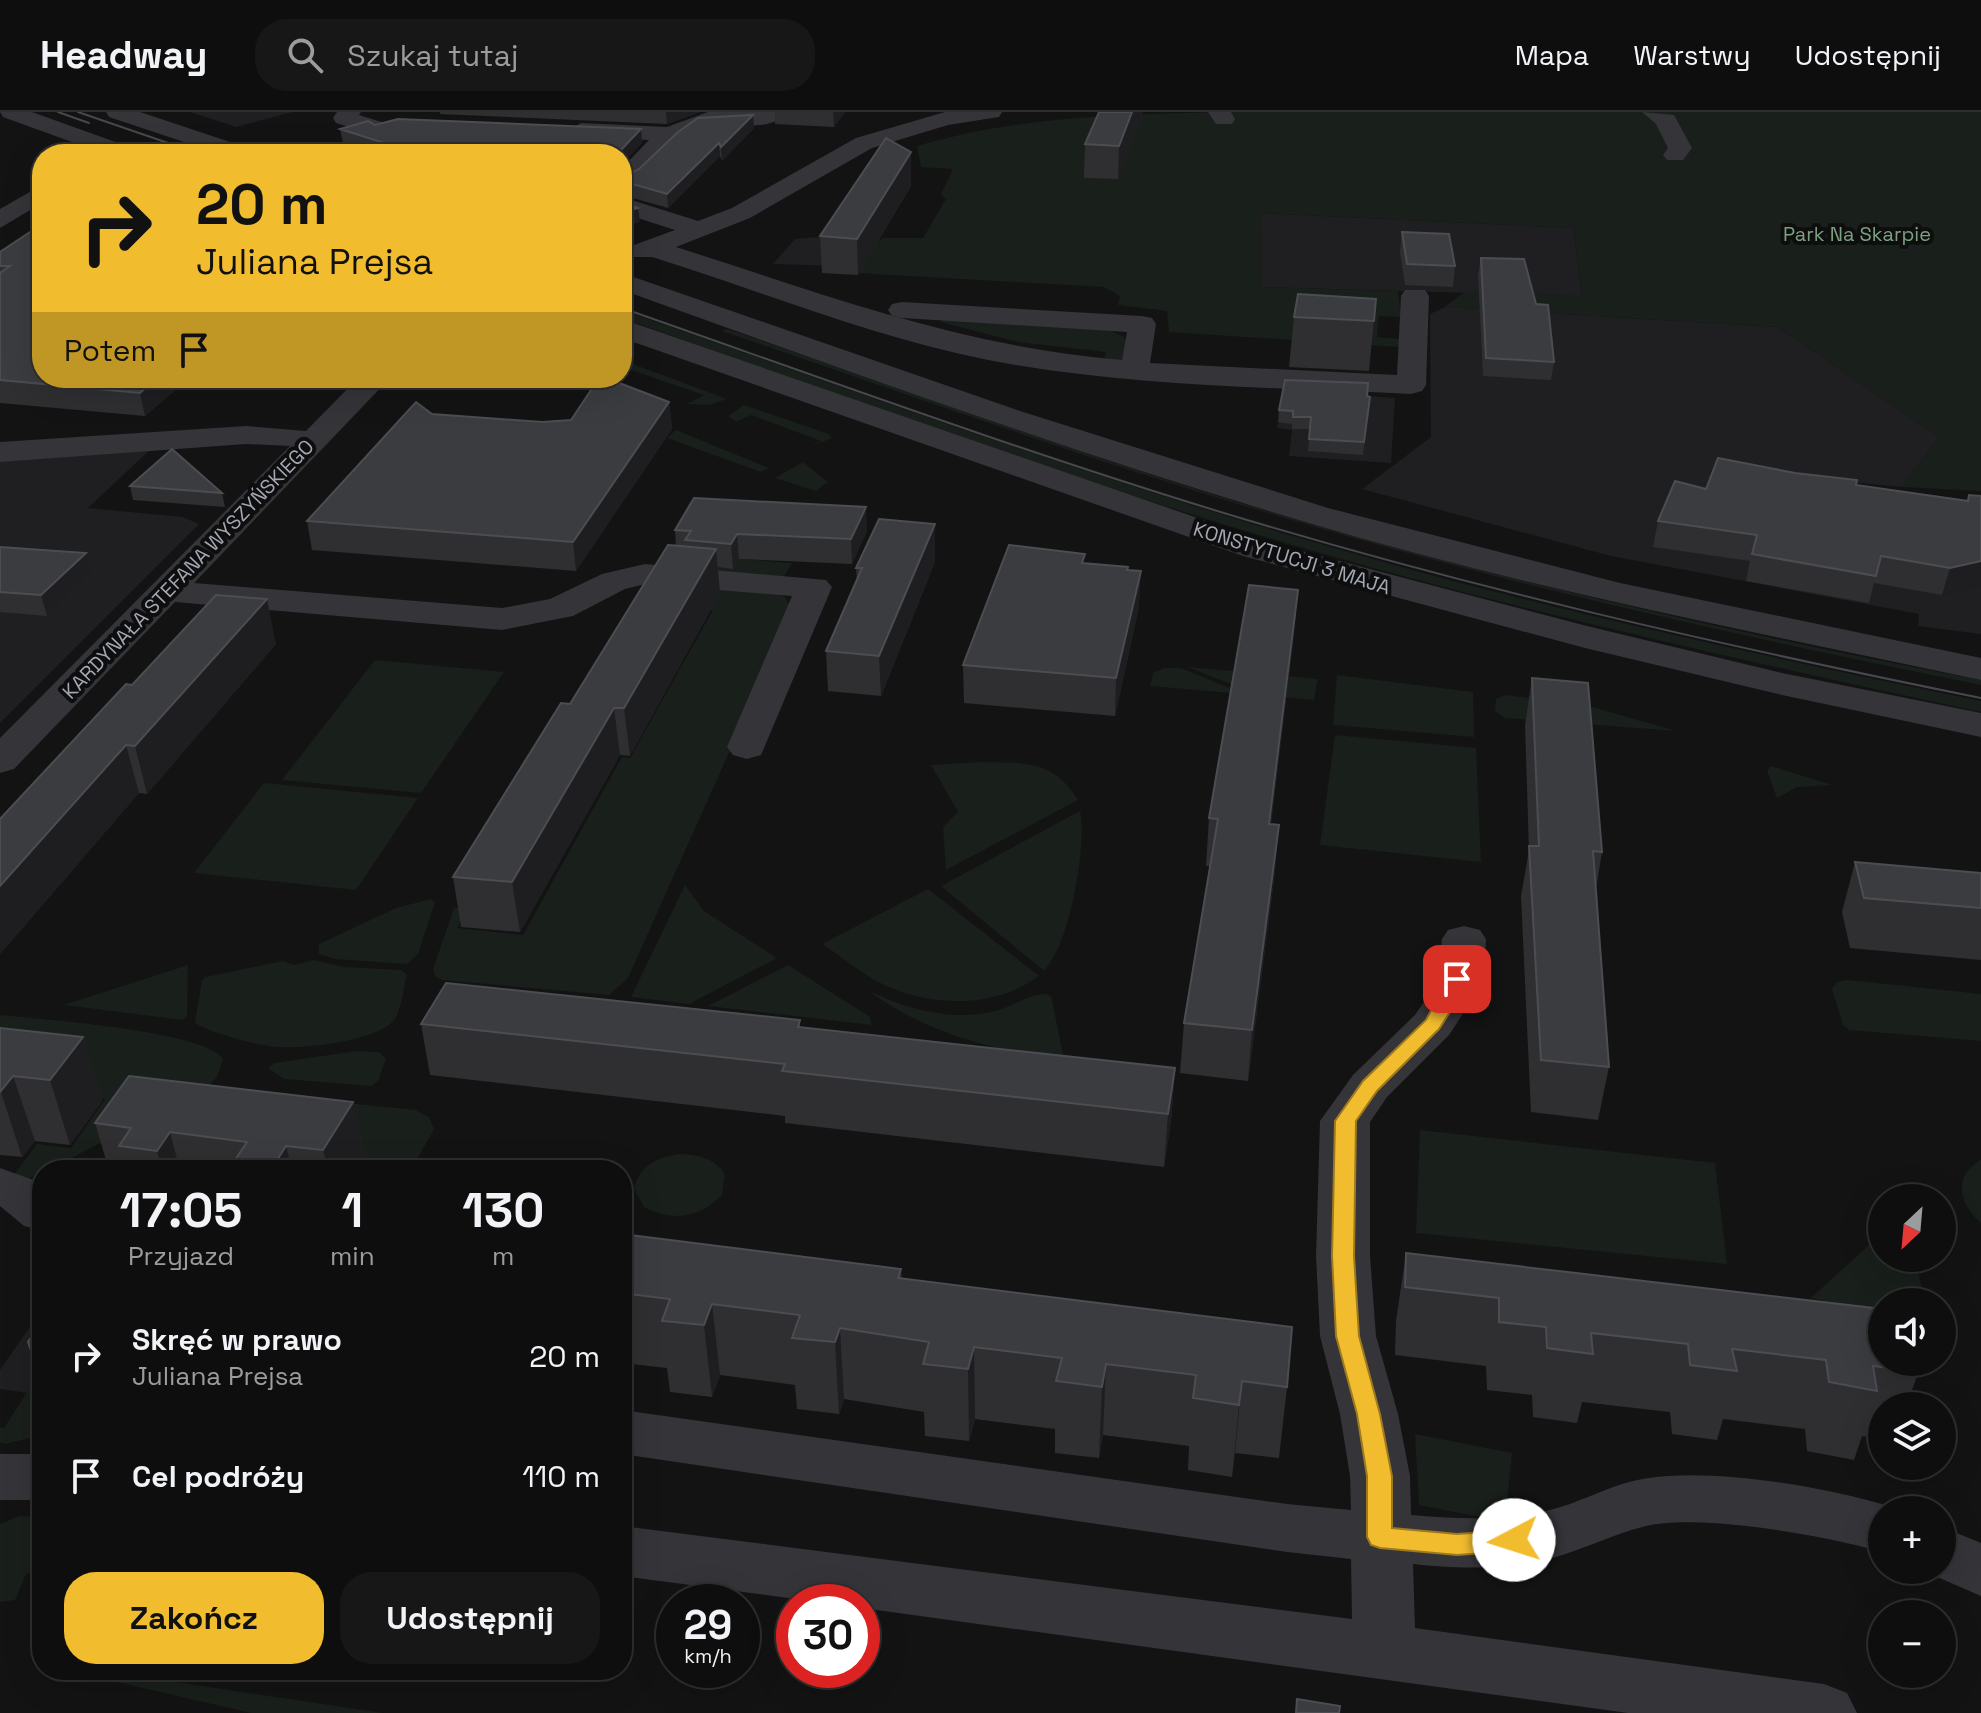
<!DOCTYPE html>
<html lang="pl">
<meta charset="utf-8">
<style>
:root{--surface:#0e0e0f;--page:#171718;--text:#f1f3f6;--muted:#9b9c9e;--line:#2e2e2f;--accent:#f1bc2e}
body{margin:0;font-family:"Space Grotesk",sans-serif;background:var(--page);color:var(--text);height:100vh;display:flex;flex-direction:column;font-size:30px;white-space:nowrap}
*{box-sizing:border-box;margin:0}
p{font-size:26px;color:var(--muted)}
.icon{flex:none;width:44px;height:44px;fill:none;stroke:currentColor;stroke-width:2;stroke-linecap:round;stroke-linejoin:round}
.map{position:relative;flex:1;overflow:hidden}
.drawer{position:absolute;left:32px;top:1048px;width:600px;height:520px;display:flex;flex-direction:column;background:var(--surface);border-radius:32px;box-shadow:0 8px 32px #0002,0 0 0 2px var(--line)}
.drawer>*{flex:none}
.top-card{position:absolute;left:32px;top:32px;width:600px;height:244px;border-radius:32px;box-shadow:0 8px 32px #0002,0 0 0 2px var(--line);background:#f1bc2e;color:#111;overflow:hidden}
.needle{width:52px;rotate:206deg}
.fabs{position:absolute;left:1868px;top:1072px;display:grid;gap:16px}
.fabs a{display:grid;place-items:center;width:88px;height:88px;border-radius:50%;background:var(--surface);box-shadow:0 8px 32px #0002,0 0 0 2px var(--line);font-size:40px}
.speed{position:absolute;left:656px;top:1472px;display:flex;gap:16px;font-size:40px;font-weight:700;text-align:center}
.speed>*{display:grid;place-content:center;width:104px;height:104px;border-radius:50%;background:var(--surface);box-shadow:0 8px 32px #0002,0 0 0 2px var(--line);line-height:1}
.speed small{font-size:20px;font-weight:400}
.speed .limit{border:12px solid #d22;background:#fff;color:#111}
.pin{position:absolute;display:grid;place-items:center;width:68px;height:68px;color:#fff;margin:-34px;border-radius:16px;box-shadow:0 4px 12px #0006}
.me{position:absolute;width:88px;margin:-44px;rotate:265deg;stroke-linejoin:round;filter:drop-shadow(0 0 6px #0008)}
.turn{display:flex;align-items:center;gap:28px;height:168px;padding:0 32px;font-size:36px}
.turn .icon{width:104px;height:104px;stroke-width:2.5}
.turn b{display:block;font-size:56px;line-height:68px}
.then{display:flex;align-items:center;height:76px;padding:0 32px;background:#0003;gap:16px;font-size:30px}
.eta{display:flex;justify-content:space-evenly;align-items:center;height:136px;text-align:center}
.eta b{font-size:48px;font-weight:800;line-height:56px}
.primary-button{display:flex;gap:16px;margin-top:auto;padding:16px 32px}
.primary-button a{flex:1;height:92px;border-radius:32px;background:var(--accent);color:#111;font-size:32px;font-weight:800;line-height:92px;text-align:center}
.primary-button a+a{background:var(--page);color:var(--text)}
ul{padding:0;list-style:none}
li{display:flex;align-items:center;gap:24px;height:120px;padding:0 32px}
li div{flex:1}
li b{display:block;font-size:30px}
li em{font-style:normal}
header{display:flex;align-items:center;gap:48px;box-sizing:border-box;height:112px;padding:0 40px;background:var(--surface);border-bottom:2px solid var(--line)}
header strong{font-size:38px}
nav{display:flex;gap:44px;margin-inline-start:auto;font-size:28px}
.search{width:560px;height:72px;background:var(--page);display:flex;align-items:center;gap:20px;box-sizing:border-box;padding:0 28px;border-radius:32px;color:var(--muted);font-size:30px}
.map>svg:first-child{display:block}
.built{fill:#1f1f21}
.green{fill:#191f1a}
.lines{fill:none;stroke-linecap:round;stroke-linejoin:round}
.minor{fill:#343439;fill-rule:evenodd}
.tram{stroke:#47484e;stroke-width:2}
.wall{fill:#2f2f32}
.shaded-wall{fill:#1e1e20}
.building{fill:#3b3c40;stroke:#4c4d52;stroke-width:2}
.route{fill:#f1bc2e;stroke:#9d7a1e;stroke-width:2}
.labels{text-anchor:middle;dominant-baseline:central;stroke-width:8;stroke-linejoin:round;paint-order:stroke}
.far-park-label{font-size:20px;fill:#7ba080;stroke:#0e0e0f}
.far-street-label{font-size:20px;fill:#a4a8b5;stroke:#0e0e0f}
</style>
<header>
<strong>Headway</strong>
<div class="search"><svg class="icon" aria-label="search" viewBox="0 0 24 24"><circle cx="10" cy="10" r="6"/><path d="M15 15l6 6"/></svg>Szukaj tutaj</div>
<nav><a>Mapa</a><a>Warstwy</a><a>Udostępnij</a></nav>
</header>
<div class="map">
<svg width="1981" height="1601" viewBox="0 0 1981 1601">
<rect width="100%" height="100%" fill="#131314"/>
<path class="built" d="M190,0H293L236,15Z
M1260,101L1573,116L1582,184L1261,175Z
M818,125L836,127L840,154L773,152L795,127Z
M1445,195L1778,215L1939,325L1902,375L1743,360L1981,402V522L1918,514L1919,502L1611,444L1362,377L1431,325L1430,202Z
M1285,278L1395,286L1391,351L1289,344L1292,318L1277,316Z
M154,334L88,396L183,405L199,412L0,611V346Z
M42,1197V1283L0,1277V1258Z"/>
<path class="green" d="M1229,0H1981V379L1902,375L1939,325L1778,215L1445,195L1464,180L1582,183L1573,116L1260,101L1261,175L1398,179L1401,205L1379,204L1377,225L1400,227L1399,235L1169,220L1167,199L1118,193L1120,184L1104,175L839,160L883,126H923L946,87L941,82L953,57L921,55L917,34C1017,4 1125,2 1229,0Z
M622,198C846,276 1069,358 1296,425C1522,492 1751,542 1981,589V600C1758,552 1536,503 1317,440C1082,373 852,287 622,206Z
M951,204L1105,216L1124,225L1127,231L1121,250L1104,249L1106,240L1018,230L940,210Z
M727,217C909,278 1089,346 1274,401C1506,469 1743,523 1981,568V573C1742,525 1504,472 1271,402C1086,347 904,281 722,219Z
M622,248L727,287L709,293L687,292L704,283L622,255Z
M744,293L829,322L832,325L830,327L807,336L821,329L751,303L736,310L728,304Z
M676,318L769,356L761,360L667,326Z
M803,350L828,370L816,379L775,366Z
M689,409L678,442L792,451L783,466L659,457Z
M649,471L777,480L786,486L792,500L628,866L609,883L442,868L435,864L433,857L454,796H467L457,816L523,823L622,645L630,646L713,498L639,490Z
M375,548L504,560L421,681L282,668Z
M1188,555L1318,567L1314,588L1258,583Z
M1164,556H1181L1244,582L1150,574L1153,561Z
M1337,563L1473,580L1474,625L1333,613Z
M1506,583L1592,595L1677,619L1505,606L1495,599L1496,587Z
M1335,623L1476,636L1481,750L1320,733Z
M979,650C1024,651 1053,647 1078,688L946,758L943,715L958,700L931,653Z
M1771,654L1832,673L1797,675L1777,686L1767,659Z
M264,671L418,686L356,778L194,761Z
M1080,699C1087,734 1070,833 1044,859L941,774Z
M685,773L704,799L777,846L689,892L631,885Z
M928,777L1039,864C997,895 938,895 891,876C867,867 844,846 822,832Z
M431,787L435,790L418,842L407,852L335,847L319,842V832L396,796Z
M314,848L344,855L401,858L407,862C404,875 402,893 396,905C384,929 303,937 278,935C259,934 210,921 195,911L202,868L206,865L283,849L294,853Z
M188,853L187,904L183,908L64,893Z
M788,853L870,905L872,913L708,894Z
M1848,868L1981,882V929L1849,918L1843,913L1832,877L1837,870Z
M866,877C904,897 956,911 999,898C1014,893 1030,882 1046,882L1051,884L1064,946C994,940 923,920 866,877Z
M0,903C39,907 206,919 223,947L217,965L208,974L49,1058L25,1068L12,1065L37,1032L71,1036L105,987L0,974Z
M357,939L379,940L386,947L378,969L371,974L284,967L268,956L274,951Z
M238,980L416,998L429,1005L434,1017L411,1058H130Z
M1420,1018L1715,1051L1727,1152L1416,1121Z
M680,1042C699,1043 714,1046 725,1062L722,1083C700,1106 672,1110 644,1095L634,1077C639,1053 658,1045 680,1042Z
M1981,1048V1111C1958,1092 1953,1063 1981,1048Z
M1882,1121V1146H1915L1925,1190H1882V1202L1811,1186Z
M29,1277H42V1323L5,1332L0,1330V1316H4Z
M1415,1322L1512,1341L1505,1410L1419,1393Z
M19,1404L42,1405V1460L26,1462L15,1488L0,1490V1412Z
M121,1562L383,1601H251L117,1570Z"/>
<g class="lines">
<path class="minor" d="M0,0H32L135,37L139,42H105L3,5Z
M106,0H140L251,37L255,42H220L109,5Z
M337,0H361L359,3L468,37L472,42H435L336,11L333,6Z
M708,0H787C770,24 723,7 698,17C669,29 642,73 622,78V56L649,28L581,25L569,18L581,11L667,15Z
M945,0H1002L999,5L948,13L872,36L750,106L676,135C830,184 959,234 1122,248L1127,220L902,206L892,204L888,198L892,192L902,190L1142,204L1152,206L1156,212L1150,251L1397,263L1401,184L1405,178H1425L1429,184L1426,273L1422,279L1411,282C1270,275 1127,275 988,248C873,225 764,180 652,145H634L630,139L634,133L675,118L622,101V85L698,109L732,96L856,26Z
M1208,0H1231L1235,7L1232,12H1216Z
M1642,0L1674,3L1692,36L1683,48H1667L1663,43L1668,36L1656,12Z
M42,73V91L0,116V97Z
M622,161L1020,299L1328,396L1620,471L1981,546V568C1754,520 1525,476 1302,409C1073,341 848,259 622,178Z
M622,207L1267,430L1587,514L1782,561L1981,601V625L1782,583L1585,536L1243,444L622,226Z
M358,266H390L194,471L502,496L550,487L602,462L645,452L826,468L832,475L761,643L747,647L733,643L727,635L792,484L645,472L625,477L573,504L502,518L175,490L14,657L0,661V626L290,334L246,332L0,350V330L246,314L306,319Z
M1464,814L1480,818L1486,827L1485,850L1472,888L1449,923L1387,985L1370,1010V1144L1376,1224L1398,1302L1410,1364L1411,1403C1456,1407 1506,1409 1550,1398C1583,1390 1615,1370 1649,1366C1717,1356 1835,1376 1901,1398H1882V1440C1829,1424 1698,1401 1646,1414C1614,1422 1584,1437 1553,1446C1512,1458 1455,1457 1413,1452L1415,1516L1824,1572L1847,1581L1857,1601H1628L862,1496V1490H818L622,1464V1414L1352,1507L1351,1447L1287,1440L622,1342V1298L1287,1392L1351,1398L1350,1364L1340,1302L1320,1224L1316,1144L1320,1009L1353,963L1415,903L1426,887L1439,850L1442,827L1448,818Z
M0,1056L42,1071V1119L24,1114L0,1094Z
M0,1342H42V1388H0Z
M1942,1415L1981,1431V1484L1921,1458H1942Z"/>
<path class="tram" d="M58,0L89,11
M78,0L200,42
M622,196C819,265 1015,337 1214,398C1466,475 1723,534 1981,586"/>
</g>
<path class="wall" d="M440,0H700L667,12L440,2Z
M775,0H845L834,15L775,12Z
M1143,0L1118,67L1084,66L1085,32Z
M375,13L641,17L642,31L622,52V42H378L343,31L340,17Z
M754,16L722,49L720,44L668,96L622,83V66Z
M911,40V74L858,163L822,161L820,124Z
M1402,120L1455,154L1453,175L1405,173L1400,140Z
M0,140L189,266L145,304L0,291Z
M1481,146L1536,192L1554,250L1551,268L1483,264L1478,163Z
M1376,187L1369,259L1289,255L1294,205Z
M1367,284L1370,285L1363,343L1308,339L1310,317H1292V312L1278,310L1279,298Z
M669,290L672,317L576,459L312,438L307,409L432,302L542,310L571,308Z
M1856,373L1967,388L1969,383L1981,384L1942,483L1874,471L1869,491L1746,469L1750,449L1653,435L1658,409L1706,377Z
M130,374L222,381L225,395L133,388Z
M935,412V450L881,584L828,579L826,539L857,469L856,456Z
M675,418L867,419L852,452L739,447L733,457L718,455L720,481L630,644L620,643L520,820L461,815L453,765L676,434Z
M0,435L91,462L47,504L0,500Z
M1085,451L1128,455L1139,495L1115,604L964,591L963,553Z
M1298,478L1294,521L1271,712L1275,760L1248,969L1180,961L1184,911L1210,754H1206L1209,706Z
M276,532L147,682L139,681L0,842V707L132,573Z
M1532,566L1602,740L1596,777L1609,955L1598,1008L1531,1000L1521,784L1529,738L1525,613Z
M1855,750L1981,761V848L1850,836L1842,800Z
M800,908V916L1175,956L1171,1009L1164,1055L785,1011V1004L430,963L421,912Z
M0,916L83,925L102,989L70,1033L35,1029L22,1045L0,1043Z
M353,990L368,1058H109L95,1011Z
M622,1122L901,1157L902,1166L1287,1275L1279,1346L1235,1341L1232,1365L1188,1358L1189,1334L1103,1323L1099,1346L1055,1341V1317L975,1307L969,1329L925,1324L924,1300L844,1287L839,1302L797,1297L795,1273L720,1263L712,1285L670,1280L667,1256L622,1251Z
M1406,1141L1919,1259L1906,1294H1882V1326L1862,1324L1854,1348L1807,1339L1805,1317L1723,1307L1717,1328L1672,1322L1670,1300L1582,1290L1577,1311L1533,1305L1532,1283L1487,1278L1486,1254L1395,1243L1396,1209Z
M42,1210V1258L38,1257L28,1230Z"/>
<path class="shaded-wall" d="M666,0H700L667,12Z
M833,0H845L834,15Z
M1132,0H1143L1118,67L1119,34Z
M753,3L754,16L722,49L721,35Z
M641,17L642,31L622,52V42H619V40Z
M719,31L720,44L668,96L667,82Z
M911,40V74L858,163L857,127Z
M638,96L640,110L622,116V101Z
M157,266H189L145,304L140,281Z
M669,290L672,317L576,459L573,430Z
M866,395L867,419L852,452L851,427Z
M935,412V450L881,584L879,544Z
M737,422L739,447L733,457L731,432Z
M716,437L720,481L630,644L624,596Z
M86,441L91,462L47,504L41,483Z
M1981,449V474L1942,483L1950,456Z
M1141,459L1139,495L1115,604L1116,566Z
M1298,478L1294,521L1265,759L1269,712Z
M267,487L276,532L147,682L135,634Z
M614,596L620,643L520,820L512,770Z
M126,633L139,681L0,842V774Z
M1279,713L1275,760L1248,969L1252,918Z
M83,925L102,989L70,1033L50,968Z
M1175,956L1171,1009L1164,1055L1168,1002Z
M13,964L35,1029L22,1045L1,980Z
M353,990L368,1058H328L323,1038Z
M170,1020L180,1058H162L157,1039Z
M286,1034L292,1058H275L274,1053Z
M712,1192L720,1263L712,1285L704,1213Z
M840,1216L844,1287L839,1302L835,1230Z
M974,1235L975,1307L969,1329L968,1257Z
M1106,1252L1103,1323L1099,1346L1102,1275Z
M1242,1269L1235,1341L1232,1365L1239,1293Z"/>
<path class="building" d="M1099,0H1132L1119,34L1085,32Z
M753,3L721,35L719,31L667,82L622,69V66L639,57L678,20L698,6Z
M398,7L641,17L619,40V42H419L340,17L368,9L375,13Z
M886,26L911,40L857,127L820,124Z
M622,90L638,96L622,101Z
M42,112V266H157L140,281L0,268V161L10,154H0V140Z
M1402,120L1449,122L1455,154L1407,152Z
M1481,146L1524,147L1536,192L1548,193L1554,250L1486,246Z
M1298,182L1376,187L1374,209L1294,205Z
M1285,268L1368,271L1367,284L1370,285L1364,330L1309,327L1311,305H1293V299L1279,298Z
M614,269L669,290L573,430L307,409L416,290L432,302L542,310L571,308L591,278Z
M172,337L222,381L130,374Z
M1718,346L1795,361L1857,368L1856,373L1968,389L1969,383L1981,384V449L1950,456L1881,444L1876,464L1752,442L1757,423L1658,409L1675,369L1706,377Z
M694,386L866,395L851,427L737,422L731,432L685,428L691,419L675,418Z
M879,407L935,412L879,544L826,539L862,456H856Z
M668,433L716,437L624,596H614L512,770L453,765L561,591L570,592Z
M1009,433L1085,442L1082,451L1128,455L1127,458L1141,459L1116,566L963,553Z
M0,435L86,441L41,483L0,480Z
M1249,473L1298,478L1269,712L1279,713L1252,918L1184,911L1218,707L1209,706Z
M216,483L267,487L135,634L126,633L0,774V707L126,572L132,573Z
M1532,566L1588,571L1602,740L1593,739L1609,955L1541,948L1529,734H1539Z
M1855,750L1981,761V796L1864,786Z
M446,871L800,908L798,915L1175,956L1168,1002L782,959L785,952L421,912Z
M0,916L83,925L50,968L13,964L0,980Z
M129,964L353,990L323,1038L286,1034L274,1053L235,1048L247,1030L170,1020L157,1039L119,1034L131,1016L95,1011Z
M622,1122L901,1157L898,1166L1292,1215L1287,1275L1242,1269L1239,1293L1193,1286L1196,1263L1106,1252L1102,1275L1056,1269L1062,1246L974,1235L968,1257L923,1252L929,1230L840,1216L835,1230L792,1226L800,1203L712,1192L704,1213L662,1209L670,1187L622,1181Z
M1406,1141L1882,1197V1250H1917L1919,1259L1873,1254L1877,1279L1829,1270L1826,1248L1732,1237L1737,1259L1690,1253L1688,1232L1591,1221L1593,1242L1547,1236L1546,1215L1499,1210V1186L1405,1175Z
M42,1210V1248L34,1247L28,1230Z
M1297,1587L1340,1594L1339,1601H1296Z"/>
<path class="route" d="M1457,861L1466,867L1458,888L1439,917L1377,979L1356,1009L1354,1144L1359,1224L1380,1302L1392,1364V1416L1457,1422L1514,1418L1522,1421L1526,1428L1522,1436L1514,1439L1457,1443L1380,1436L1371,1433L1367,1425V1364L1357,1302L1336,1224L1332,1144L1335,1009L1363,969L1426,908L1447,867Z"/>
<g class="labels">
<g class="far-park-label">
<text x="1857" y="122">Park Na Skarpie</text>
</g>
<g class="far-street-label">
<text transform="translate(1292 446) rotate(17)">KONSTYTUCJI 3 MAJA</text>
<text transform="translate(188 457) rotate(-46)">KARDYNAŁA STEFANA WYSZYŃSKIEGO</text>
</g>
</g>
</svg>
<div class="fabs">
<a><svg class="needle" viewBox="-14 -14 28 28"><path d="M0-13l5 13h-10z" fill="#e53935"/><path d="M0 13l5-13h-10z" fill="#9b9c9e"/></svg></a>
<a><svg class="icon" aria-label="sound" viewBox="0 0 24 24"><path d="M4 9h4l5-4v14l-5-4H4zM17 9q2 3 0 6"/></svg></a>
<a><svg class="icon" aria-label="layers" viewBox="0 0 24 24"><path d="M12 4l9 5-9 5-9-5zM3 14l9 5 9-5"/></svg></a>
<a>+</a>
<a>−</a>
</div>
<div class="speed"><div>29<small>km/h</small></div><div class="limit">30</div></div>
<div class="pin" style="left:1457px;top:867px;background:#d93025"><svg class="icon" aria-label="arrive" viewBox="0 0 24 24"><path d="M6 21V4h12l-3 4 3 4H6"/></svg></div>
<svg class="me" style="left:1514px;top:1428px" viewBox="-20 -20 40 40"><circle r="19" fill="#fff"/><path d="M0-13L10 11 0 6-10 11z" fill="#f1bc2e"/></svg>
<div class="top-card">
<div class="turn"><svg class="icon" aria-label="right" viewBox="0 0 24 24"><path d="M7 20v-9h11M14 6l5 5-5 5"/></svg><div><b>20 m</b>Juliana Prejsa</div></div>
<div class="then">Potem<svg class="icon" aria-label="arrive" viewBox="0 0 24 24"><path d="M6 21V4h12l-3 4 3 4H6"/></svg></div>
</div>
<section class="drawer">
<div class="eta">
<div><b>17:05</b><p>Przyjazd</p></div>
<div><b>1</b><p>min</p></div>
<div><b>130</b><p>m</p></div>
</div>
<ul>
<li><svg class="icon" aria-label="right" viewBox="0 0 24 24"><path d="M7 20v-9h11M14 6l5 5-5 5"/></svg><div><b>Skręć w prawo</b><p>Juliana Prejsa</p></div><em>20 m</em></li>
<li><svg class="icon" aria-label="arrive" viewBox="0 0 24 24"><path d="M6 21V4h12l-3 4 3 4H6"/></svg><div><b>Cel podróży</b></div><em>110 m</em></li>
</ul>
<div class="primary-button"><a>Zakończ</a><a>Udostępnij</a></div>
</section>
</div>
